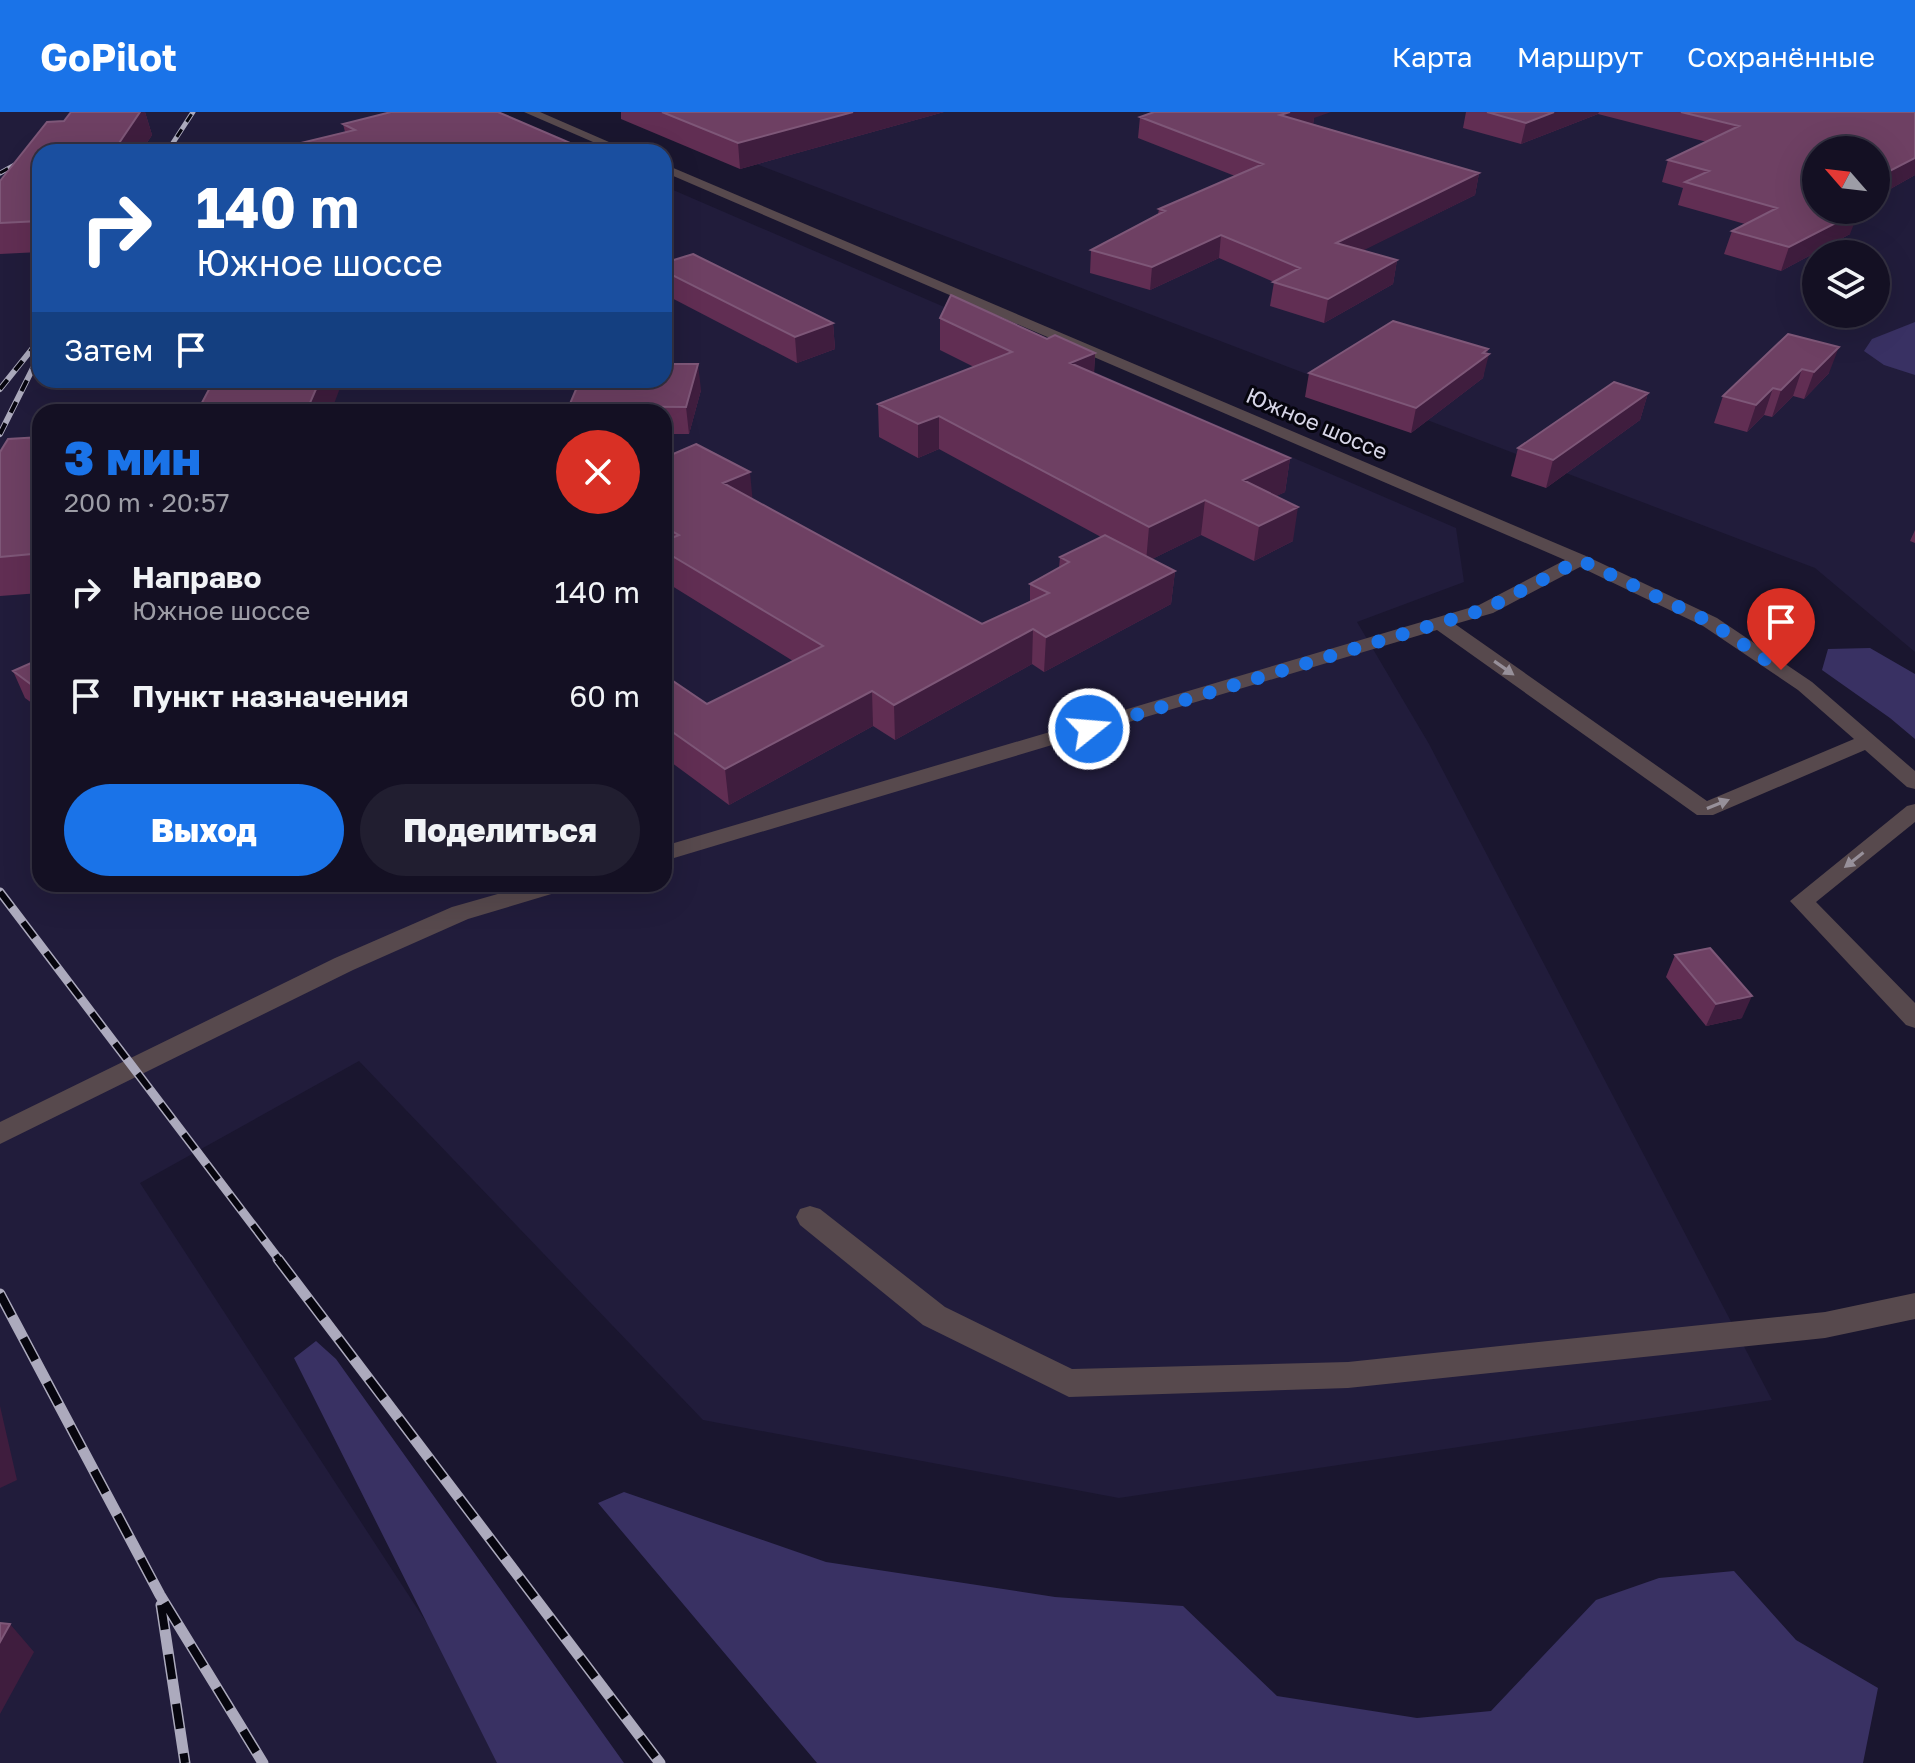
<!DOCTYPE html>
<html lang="ru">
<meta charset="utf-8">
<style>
:root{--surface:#141023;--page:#211e30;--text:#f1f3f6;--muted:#9d9da6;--line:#333041;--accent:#1a73e8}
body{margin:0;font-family:"Golos Text",sans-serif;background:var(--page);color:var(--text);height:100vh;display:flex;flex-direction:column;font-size:30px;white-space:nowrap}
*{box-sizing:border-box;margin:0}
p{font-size:26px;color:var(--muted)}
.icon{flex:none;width:44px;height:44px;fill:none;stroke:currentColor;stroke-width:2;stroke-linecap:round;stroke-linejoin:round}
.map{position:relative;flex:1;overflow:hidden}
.sheet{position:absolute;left:32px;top:292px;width:640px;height:488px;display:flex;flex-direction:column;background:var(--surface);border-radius:24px;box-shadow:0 8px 32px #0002,0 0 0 2px var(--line)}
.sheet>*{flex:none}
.top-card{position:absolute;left:32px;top:32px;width:640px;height:244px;border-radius:24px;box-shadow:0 8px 32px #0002,0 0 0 2px var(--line);background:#1a4fa0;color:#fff;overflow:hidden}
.needle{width:52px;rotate:298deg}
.controls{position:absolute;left:1802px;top:24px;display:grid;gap:16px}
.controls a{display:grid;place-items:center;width:88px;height:88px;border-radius:50%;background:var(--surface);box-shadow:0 8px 32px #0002,0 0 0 2px var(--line);font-size:40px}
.pin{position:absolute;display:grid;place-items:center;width:68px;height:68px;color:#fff;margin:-82px -34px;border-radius:50% 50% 50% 0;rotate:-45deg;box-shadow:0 0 8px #0007}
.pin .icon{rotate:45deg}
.me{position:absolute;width:88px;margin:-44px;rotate:73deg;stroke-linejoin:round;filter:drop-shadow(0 0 6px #0008)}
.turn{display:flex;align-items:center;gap:28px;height:168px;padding:0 32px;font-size:36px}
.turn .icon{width:104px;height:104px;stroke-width:2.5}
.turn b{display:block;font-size:56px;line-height:68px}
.then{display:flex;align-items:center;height:76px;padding:0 32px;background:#0003;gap:16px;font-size:30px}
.round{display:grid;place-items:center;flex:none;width:84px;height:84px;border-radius:42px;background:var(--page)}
.overview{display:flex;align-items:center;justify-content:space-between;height:136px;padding:0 32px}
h1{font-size:48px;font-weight:800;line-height:60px;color:var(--accent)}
.button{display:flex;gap:16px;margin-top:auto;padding:16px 32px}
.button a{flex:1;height:92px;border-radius:48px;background:var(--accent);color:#fff;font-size:32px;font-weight:800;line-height:92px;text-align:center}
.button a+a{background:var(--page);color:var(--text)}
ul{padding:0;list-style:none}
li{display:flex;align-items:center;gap:24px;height:104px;padding:0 32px}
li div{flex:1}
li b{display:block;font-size:30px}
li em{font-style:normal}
header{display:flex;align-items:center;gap:48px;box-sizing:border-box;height:112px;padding:0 40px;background:var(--accent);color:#fff}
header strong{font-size:38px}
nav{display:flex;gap:44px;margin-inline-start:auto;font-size:28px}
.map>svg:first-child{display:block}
.built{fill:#211c3b;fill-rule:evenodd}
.green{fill:#393163}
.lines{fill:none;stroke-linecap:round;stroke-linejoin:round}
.minor{fill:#57494d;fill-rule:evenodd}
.rail-far3-casing{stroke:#acaabd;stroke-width:5}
.rail-far2-casing{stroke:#acaabd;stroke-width:6}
.rail-far1-casing{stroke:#acaabd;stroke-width:9}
.rail-casing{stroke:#acaabd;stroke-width:11}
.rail-far3{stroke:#06050e;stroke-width:3;stroke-dasharray:9;stroke-linecap:butt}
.rail-far2{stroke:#06050e;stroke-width:4;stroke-dasharray:12;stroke-linecap:butt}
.rail-far1{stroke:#06050e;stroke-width:6;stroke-dasharray:19;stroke-linecap:butt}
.rail{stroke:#06050e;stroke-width:8;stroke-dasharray:25;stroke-linecap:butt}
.wall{fill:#612e53}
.shaded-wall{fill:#3f1d3e}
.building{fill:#6e4063;stroke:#7e5778;stroke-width:2}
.oneway{fill:#97909a}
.route{stroke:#1a73e8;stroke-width:14;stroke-dasharray:0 25.2}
.labels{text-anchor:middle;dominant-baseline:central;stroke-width:6;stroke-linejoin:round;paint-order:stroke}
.far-street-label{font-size:22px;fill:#d7d6e7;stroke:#06050e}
</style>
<header>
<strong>GoPilot</strong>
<nav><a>Карта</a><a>Маршрут</a><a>Сохранённые</a></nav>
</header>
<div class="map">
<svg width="1915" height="1651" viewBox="0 0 1915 1651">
<rect width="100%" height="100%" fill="#1a162f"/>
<path class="built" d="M0,0H493L586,40H40V268H664V74L1456,416L1464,470L1357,510L1429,632L1772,1288L1119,1386L703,1308L359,949L140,1071L518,1651H0ZM40,300H664V772H40Z
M620,0H1915V540L1815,456ZM1816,38H1876V98H1816ZM1816,142H1876V202H1816Z"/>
<path class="green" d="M1915,210V263L1884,253L1864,239L1872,227Z
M1870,536L1915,562V627L1890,606L1822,558L1828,537Z
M316,1229L336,1247L624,1651H497L294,1246Z
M624,1380L826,1450L1055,1485L1183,1494L1277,1584L1417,1606L1491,1599L1596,1488L1659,1466L1734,1459L1796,1528L1878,1576L1863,1651H817L598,1391Z"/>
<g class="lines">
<path class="minor" d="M524,0H540L632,40H616Z
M664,52L1586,444L1717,506L1812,570L1915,659V677L1907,675L1865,638L1713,703H1697L1437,518L664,749V734L1479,493L1565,448L664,60ZM1580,455L1703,514L1798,578L1854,627L1707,689L1455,512L1493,501Z
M1915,692V710L1816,790L1915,891V916L1906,913L1790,789L1907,694Z
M533,772H572L568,777L468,807L353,858L0,1032V1010L335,846L452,795Z
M810,1094L820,1097L945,1195L1072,1257L1348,1250L1825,1200L1915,1181V1207L1825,1226L1348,1276L1069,1285L923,1213L800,1113L796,1105L800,1097Z"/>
<defs>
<path id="rail-far3" d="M167,40L193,0
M0,61L33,43"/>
<path id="rail-far2" d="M0,277L40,227
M0,322L40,242"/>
<path id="rail-far1" d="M0,780L280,1149"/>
<path id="rail" d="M278,1147L660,1651
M0,1182L160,1483L263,1651
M161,1493L185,1651"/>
</defs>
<use href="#rail-far3" class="rail-far3-casing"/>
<use href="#rail-far2" class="rail-far2-casing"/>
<use href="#rail-far1" class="rail-far1-casing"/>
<use href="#rail" class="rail-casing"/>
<use href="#rail-far3" class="rail-far3"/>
<use href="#rail-far2" class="rail-far2"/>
<use href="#rail-far1" class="rail-far1"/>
<use href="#rail" class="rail"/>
</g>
<path class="wall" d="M71,0H145L152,23L141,40H40V140L0,142V111H2H0V69L47,10L64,9Z
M621,0H944L740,57L621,7Z
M1466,0H1915V63L1876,85V38H1816L1850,122L1781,159L1724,142L1732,119L1745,112L1678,93L1683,76L1662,70L1668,48L1707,30L1598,2L1521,32L1463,16Z
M1140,5L1314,6L1313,12L1479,61L1475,83L1363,138L1397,148L1393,172L1324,211L1270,194L1274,170L1219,146L1150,178L1090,161L1091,138L1158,102L1159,97L1235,64L1138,26Z
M343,12L591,40H289L288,34L345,20Z
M664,151L833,211L835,237L797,251L664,182Z
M940,206L1047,227L1095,241L1094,262L1290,346L1285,380L1276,384L1293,429L1254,449L1201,423L1152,447L1175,459L1171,492L1044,560L1032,552L895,628L873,614L729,693L664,645V563L707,592L793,549L664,469V346L752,387L982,512L1030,490V472L1059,456L1060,445L1101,425L939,337L918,346L879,325L878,292L974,255L940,238Z
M1788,222L1829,261L1804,287L1793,284L1772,305L1764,303L1747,320L1714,311L1723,284Z
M1487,242L1483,266L1411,321L1305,285L1309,261Z
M701,278L689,322H664V300H570L569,294Z
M1648,281L1640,308L1546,376L1511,364L1518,336Z
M40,325V481L0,484V340Z
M1915,418V431L1910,429Z
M40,547V597L25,586L13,559Z
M1675,843L1742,906L1706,914L1666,865Z"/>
<path class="shaded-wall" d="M140,0H145L152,23L141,40H113Z
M853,0H944L740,57L738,31Z
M1290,0H1331L1314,6L1313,13L1280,3Z
M1554,0H1599L1598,2L1521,32L1526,11Z
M1915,46V63L1876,85V66Z
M1479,61L1475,83L1332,154L1336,131Z
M1859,99L1850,122L1781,159L1789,135Z
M1221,123L1219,146L1150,178L1152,155Z
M1397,148L1393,172L1324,211L1328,187Z
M833,211L835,237L797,251L795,225Z
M1839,235L1829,261L1804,287L1814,260Z
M1488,237L1487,244L1489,242L1483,266L1411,321L1416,296Z
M1095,241L1093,273L1070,251Z
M698,252L701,278L689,322L686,295Z
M1802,257L1793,284L1772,305L1781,278Z
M320,268H343L331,300H306Z
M1773,276L1764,303L1747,320L1756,293Z
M1648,281L1640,308L1546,376L1553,348Z
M939,304V337L918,346V312Z
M1290,346L1285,380L1238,403L1243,368Z
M750,360L753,392L723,371Z
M1205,388L1201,423L1146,450L1149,415Z
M1298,395L1293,429L1254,449L1259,414Z
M40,426V462L32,442Z
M1175,459L1171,492L1044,560L1046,525Z
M1033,517L1032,552L895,628L894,593Z
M872,579L873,614L729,693L725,657Z
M1752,884L1742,906L1706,914L1716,892Z
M0,1294L17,1368L0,1376Z
M10,1512L34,1540L0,1602V1530Z"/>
<path class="building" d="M71,0H140L113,40H40V109L0,111V69L47,10L64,9Z
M391,0H498L591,40H299L288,34L355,18L343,12Z
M662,0H853L738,31Z
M1154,0H1290L1280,3L1479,61L1336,131L1397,148L1328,187L1273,170L1300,156L1221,123L1152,155L1091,138L1165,99L1159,97L1263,52L1140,5Z
M1487,0H1554L1526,11Z
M1681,0H1915V46L1876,66V38H1816V98L1859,99L1789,135L1732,119L1777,96L1685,70L1709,59L1668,48L1739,14Z
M693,142L833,211L795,225L664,159V151Z
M951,183L1047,227L1055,223L1095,241L1070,251L1290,346L1243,368L1298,395L1259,414L1205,388L1149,415L939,304L918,312L878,292L1012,240L940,206Z
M1393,209L1488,237L1483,241L1489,242L1416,296L1309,261Z
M1788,222L1839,235L1814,260L1802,257L1781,278L1773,276L1756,293L1723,284Z
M664,252H698L686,295L569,294L580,268H664Z
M214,268H320L306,300H197Z
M1614,270L1648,281L1553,348L1518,336Z
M40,325V426L32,442L0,445V340L8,327Z
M696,332L750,360L723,371L982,512L1049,481L1030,472L1069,450L1060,445L1105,423L1175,459L1046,525L1033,517L894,593L872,579L725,657L664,614V563L707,592L823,534L664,439V429L679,423L664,415V346Z
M40,547V579L13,559Z
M1710,836L1752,884L1716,892L1675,843Z
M0,1511L10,1512L0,1530Z"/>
<defs><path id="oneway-solid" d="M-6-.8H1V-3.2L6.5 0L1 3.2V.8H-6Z" transform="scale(2)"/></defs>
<g class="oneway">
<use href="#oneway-solid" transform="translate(1504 556) rotate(35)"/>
<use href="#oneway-solid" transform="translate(1718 692) rotate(-22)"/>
<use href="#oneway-solid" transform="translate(1854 748) rotate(142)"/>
</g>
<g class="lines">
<path class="route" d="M1089,617L1486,497L1580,448L1710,510L1781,558"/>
</g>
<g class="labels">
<g class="far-street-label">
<text transform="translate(1317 311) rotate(23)">Южное шоссе</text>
</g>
</g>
</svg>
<div class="controls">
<a><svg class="needle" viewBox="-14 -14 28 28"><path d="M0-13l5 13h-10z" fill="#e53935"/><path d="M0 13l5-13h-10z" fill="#9d9da6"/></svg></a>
<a><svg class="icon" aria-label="layers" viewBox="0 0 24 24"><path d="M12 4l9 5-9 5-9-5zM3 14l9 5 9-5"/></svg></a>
</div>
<div class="pin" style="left:1781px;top:558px;background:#d93025"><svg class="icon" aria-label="arrive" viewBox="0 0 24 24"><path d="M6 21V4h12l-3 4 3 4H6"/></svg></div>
<svg class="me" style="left:1089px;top:617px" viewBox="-20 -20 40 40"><circle r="17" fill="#1a73e8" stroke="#fff" stroke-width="3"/><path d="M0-11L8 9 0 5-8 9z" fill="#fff"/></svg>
<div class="top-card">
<div class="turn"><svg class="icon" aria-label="right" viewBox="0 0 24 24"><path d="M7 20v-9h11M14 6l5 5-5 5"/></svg><div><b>140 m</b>Южное шоссе</div></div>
<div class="then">Затем<svg class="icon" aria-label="arrive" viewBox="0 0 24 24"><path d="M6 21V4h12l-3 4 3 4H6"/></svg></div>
</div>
<section class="sheet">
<div class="overview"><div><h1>3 мин</h1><p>200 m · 20:57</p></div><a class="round" style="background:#d93025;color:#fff"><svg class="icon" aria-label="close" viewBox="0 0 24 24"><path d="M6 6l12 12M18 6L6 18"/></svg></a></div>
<ul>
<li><svg class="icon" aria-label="right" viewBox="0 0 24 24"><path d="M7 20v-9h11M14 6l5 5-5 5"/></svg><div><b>Направо</b><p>Южное шоссе</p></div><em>140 m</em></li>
<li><svg class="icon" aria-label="arrive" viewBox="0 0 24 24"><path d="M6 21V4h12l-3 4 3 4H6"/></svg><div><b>Пункт назначения</b></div><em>60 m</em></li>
</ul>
<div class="button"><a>Выход</a><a>Поделиться</a></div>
</section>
</div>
